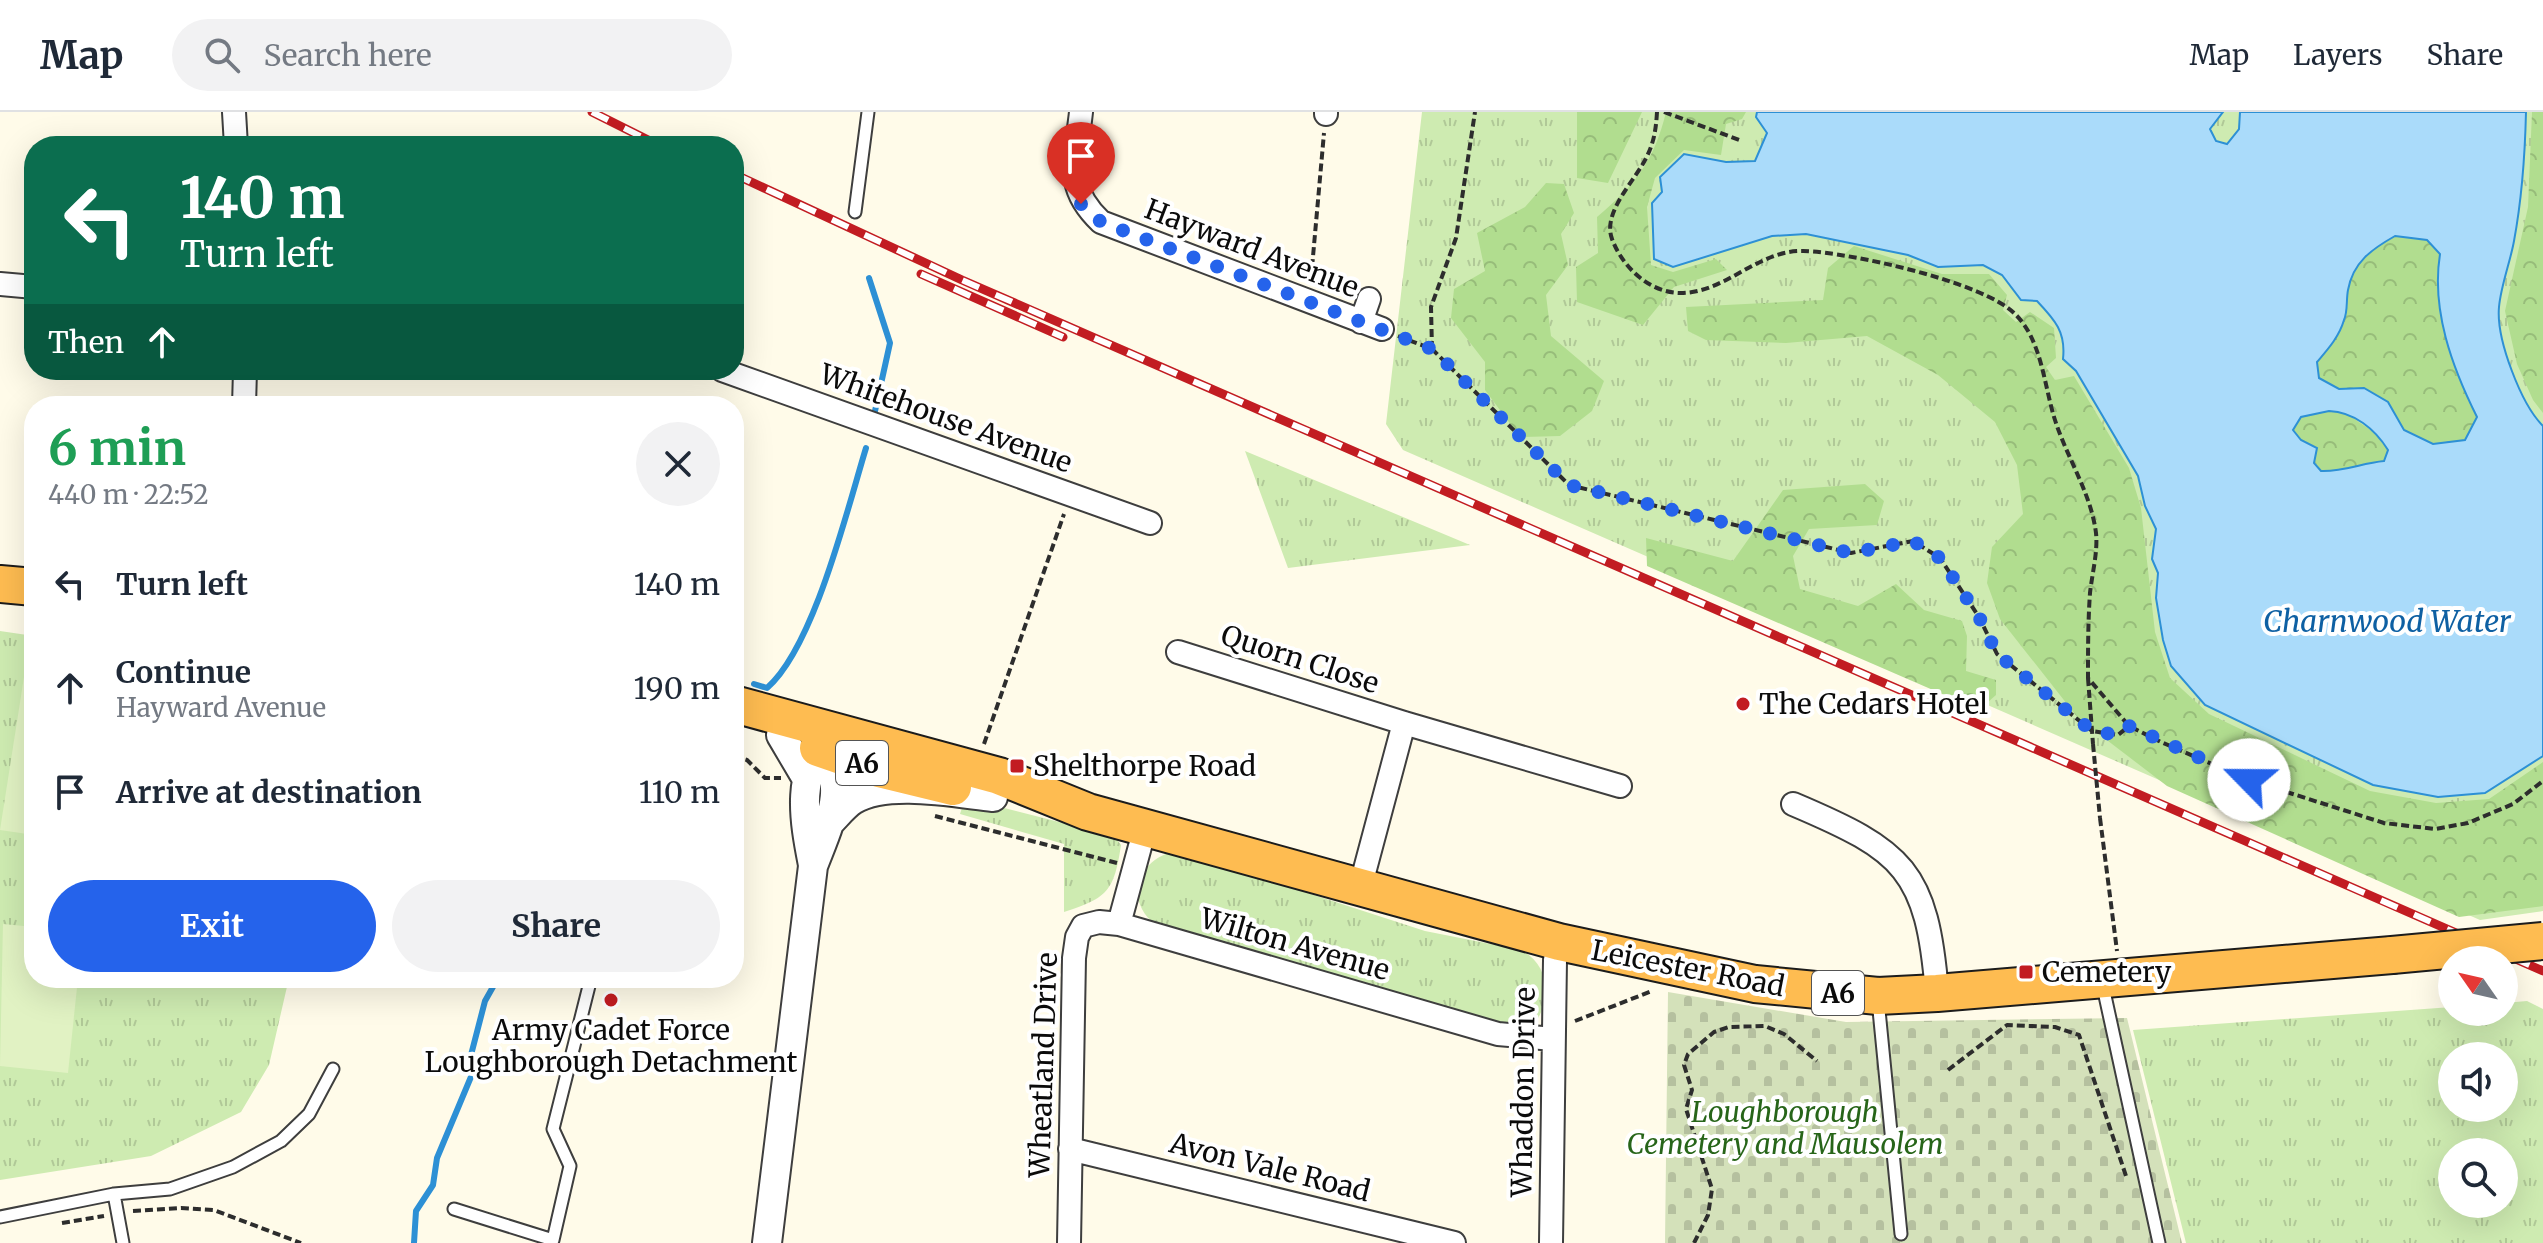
<!DOCTYPE html>
<meta charset="utf-8">
<style>
:root{--surface:#fff;--page:#f2f2f3;--text:#1f2937;--muted:#747a83;--line:#e0e1e3;--accent:#2563eb}
body{margin:0;font-family:Merriweather,serif;background:var(--page);color:var(--text);height:100vh;display:flex;flex-direction:column;font-size:30px;white-space:nowrap}
*{box-sizing:border-box;margin:0}
p{font-size:26px;color:var(--muted)}
.icon{flex:none;width:44px;height:44px;fill:none;stroke:currentColor;stroke-width:2;stroke-linecap:round;stroke-linejoin:round}
.map{position:relative;flex:1;overflow:hidden}
.side{position:absolute;left:24px;top:284px;width:720px;height:592px;display:flex;flex-direction:column;background:var(--surface);border-radius:32px;box-shadow:0 8px 32px #0002}
.side>*{flex:none}
.top-card{position:absolute;left:24px;top:24px;width:720px;height:244px;border-radius:32px;box-shadow:0 8px 32px #0002;background:#0b6e4f;color:#fff;overflow:hidden}
.needle{width:52px;rotate:304deg}
.controls{position:absolute;left:2438px;top:834px;display:grid;gap:16px}
.controls a{display:grid;place-items:center;width:80px;height:80px;border-radius:50%;background:var(--surface);box-shadow:0 8px 32px #0002;font-size:40px}
.pin{position:absolute;display:grid;place-items:center;width:68px;height:68px;color:#fff;margin:-82px -34px;border-radius:50% 50% 50% 0;rotate:-45deg;box-shadow:0 0 8px #0007}
.pin .icon{rotate:45deg}
.me{position:absolute;width:88px;margin:-44px;rotate:293deg;stroke-linejoin:round;filter:drop-shadow(0 0 6px #0008)}
.turn{display:flex;align-items:center;gap:28px;height:168px;padding:0 24px;font-size:36px}
.turn .icon{width:104px;height:104px;stroke-width:2.5}
.turn b{display:block;font-size:56px;line-height:68px}
.then{display:flex;align-items:center;height:76px;padding:0 24px;background:#0003;gap:16px;font-size:30px}
.round{display:grid;place-items:center;flex:none;width:84px;height:84px;border-radius:42px;background:var(--page)}
.summary{display:flex;align-items:center;justify-content:space-between;height:136px;padding:0 24px}
h1{font-size:48px;font-weight:700;line-height:60px;color:#1e9e55}
.primary-button{display:flex;gap:16px;margin-top:auto;padding:16px 24px}
.primary-button a{flex:1;height:92px;border-radius:48px;background:var(--accent);color:#fff;font-size:32px;font-weight:700;line-height:92px;text-align:center}
.primary-button a+a{background:var(--page);color:var(--text)}
ul{padding:0;list-style:none}
li{display:flex;align-items:center;gap:24px;height:104px;padding:0 24px}
li div{flex:1}
li b{display:block;font-size:30px}
li em{font-style:normal}
header{display:flex;align-items:center;gap:48px;box-sizing:border-box;height:112px;padding:0 40px;background:var(--surface);border-bottom:2px solid var(--line)}
header strong{font-size:38px}
nav{display:flex;gap:44px;margin-inline-start:auto;font-size:28px}
.search{width:560px;height:72px;background:var(--page);display:flex;align-items:center;gap:20px;box-sizing:border-box;padding:0 28px;border-radius:44px;color:var(--muted);font-size:30px}
.map>svg:first-child{display:block}
.grass{fill:url(#grass-tufts);fill-rule:evenodd}
.forest{fill:url(#forest-crowns)}
.cemetery{fill:url(#cemetery-stones)}
.pitch{fill:#e1f2c3}
.water{fill:#aadbfa;stroke:#2d90d5;stroke-width:2;fill-rule:evenodd}
.lines{fill:none;stroke-linecap:round;stroke-linejoin:round}
.stream{stroke:#2d90d5;stroke-width:6}
.service-casing{stroke:#3e3e3e;stroke-width:15}
.minor-casing{stroke:#3e3e3e;stroke-width:26}
.tertiary-casing{stroke:#3e3e3e;stroke-width:32}
.trunk-casing{stroke:#1c1c1c;stroke-width:40}
.path{stroke:#2d2d2d;stroke-width:4;stroke-dasharray:8 4;stroke-linecap:butt}
.service{stroke:#fff;stroke-width:11}
.minor{stroke:#fff;stroke-width:22}
.tertiary{stroke:#fff;stroke-width:28}
.trunk{stroke:#febc51;stroke-width:36}
.rail-casing{stroke:#c21c22;stroke-width:9}
.rail{stroke:#fff;stroke-width:6;stroke-dasharray:18;stroke-linecap:butt}
.trunk-bridge-casing{stroke:#1c1c1c;stroke-width:40;stroke-linecap:butt}
.path-bridge{stroke:#2d2d2d;stroke-width:4;stroke-dasharray:8 4;stroke-linecap:butt}
.trunk-bridge{stroke:#febc51;stroke-width:36}
.route{stroke:#2563eb;stroke-width:14;stroke-dasharray:0 25.2}
.poi-dot{fill:#c21c22;stroke:#fff;stroke-width:3}
.labels{text-anchor:middle;dominant-baseline:central;stroke-width:8;stroke-linejoin:round;paint-order:stroke}
.shield{fill:#fff;stroke:#545454;stroke-width:2}
.shield-label{font-size:26px;font-weight:bold;fill:#0b0b0b}
.street-label{font-size:28px;fill:#0b0b0b;stroke:#fff}
.poi-label{font-size:28px;fill:#0b0b0b;stroke:#fff;text-anchor:start}
.park-label{font-size:28px;font-style:italic;fill:#276519;stroke:#fff}
.water-label{font-size:30px;font-style:italic;fill:#0e60a3;stroke:#fff}
</style>
<header>
<strong>Map</strong>
<div class="search"><svg class="icon" aria-label="search" viewBox="0 0 24 24"><circle cx="10" cy="10" r="6"/><path d="M15 15l6 6"/></svg>Search here</div>
<nav><a>Map</a><a>Layers</a><a>Share</a></nav>
</header>
<div class="map">
<svg width="2543" height="1131" viewBox="0 0 2543 1131">
<defs>
<pattern id="grass-tufts" width="24" height="20" patternUnits="userSpaceOnUse" patternTransform="scale(2)"><rect width="24" height="20" fill="#ceebb1"/><path d="M3 7l-1-3M5 7V3M7 7l1-3M15 17l-1-3M17 17v-4M19 17l1-3" fill="none" stroke="#b0c897"/></pattern>
<pattern id="forest-crowns" width="20" height="18" patternUnits="userSpaceOnUse" patternTransform="scale(2)"><rect width="20" height="18" fill="#b1dd8f"/><path d="M2 6a3 3 0 1 1 6 0M12 15a3 3 0 1 1 6 0" fill="none" stroke="#97bc7a"/></pattern>
<pattern id="cemetery-stones" width="16" height="16" patternUnits="userSpaceOnUse" patternTransform="scale(2)"><rect width="16" height="16" fill="#d4e1ba"/><path d="M2 7V4a2 2 0 0 1 4 0v3zM10 15v-3a2 2 0 0 1 4 0v3z" fill="#b5c09f"/></pattern>
</defs>
<rect width="100%" height="100%" fill="#fffbe9"/>
<path class="grass" d="M1422,0H2543V799L2480,808L1403,338L1386,312Z
M1245,339L1470,433L1288,456Z
M0,519L34,524V866H289L269,953L241,1000L151,1044L0,1068Z
M965,686L1114,724L1121,733C1114,779 1108,786 1064,800V732L960,702Z
M1178,739L1425,819L1521,838C1548,852 1552,883 1537,908L1513,915L1156,813C1122,788 1139,744 1178,739Z
M2527,889L2543,897V1131H2186L2133,918L2452,895V900H2504V891ZM2504,944V996H2452V944ZM2504,1040V1092H2452V1040Z"/>
<path class="forest" d="M1577,0H1642L1608,71L1577,66Z
M1666,0H1746L1742,7L1726,12L1721,43L1684,38L1655,66L1647,95L1651,153L1673,160L1716,147L1727,158L1674,175L1643,213L1577,190L1576,155L1598,141L1597,105C1636,72 1654,49 1666,0Z
M2532,0H2543V301L2533,288L2517,252L2505,199L2528,95Z
M1546,71L1564,72L1574,101L1561,122L1568,153L1546,183L1551,224L1604,269L1592,299L1560,324L1520,325L1485,278V250L1451,206L1454,177L1485,159L1477,121L1525,95Z
M2395,124L2427,128L2440,142C2431,194 2453,257 2477,305L2465,328L2433,332L2404,318L2388,290L2364,276L2339,277L2319,266L2317,250C2328,236 2340,224 2345,207C2348,199 2347,189 2348,181C2351,152 2371,138 2395,124Z
M1854,134L1942,162H1989L2007,183L2003,198L2016,210L2030,200L2054,216L2056,246L2046,255L2055,268L2074,264L2129,356L2141,396L2155,520L2170,566L2209,602L2370,679L2436,691L2489,687L2543,650V794L2459,805L2167,674L2078,606L2000,507L1987,471L1992,435L2023,402L2017,353L1995,310L1938,263L1867,224L1786,231L1706,228L1688,219L1686,195L1823,188L1828,156Z
M2329,299L2346,300C2365,317 2374,315 2388,338L2384,349C2362,351 2343,360 2321,359L2293,318L2301,305Z
M1865,372L1884,389L1877,413L1809,417L1793,444L1800,477L1858,494L1896,472L1924,498L1962,509L1967,524L1966,559L1996,568V583L1979,598L1647,454L1646,426L1733,449L1783,378Z"/>
<path class="cemetery" d="M1668,880L1846,910L2127,906L2182,1131H1665Z"/>
<path class="pitch" d="M29,533L34,534V723L0,718Z
M3,812L34,815V866H78L68,961L0,954Z"/>
<path class="water" d="M1757,0H2223L2210,17L2216,29L2227,32L2239,17L2240,0H2526C2525,43 2522,86 2514,129C2510,151 2501,173 2499,195C2496,227 2521,292 2543,314V644L2485,681L2438,685L2373,673L2205,593L2171,554L2163,528L2156,486L2158,461L2152,447L2156,417L2145,394L2138,364L2076,259L2063,247C2066,220 2055,208 2037,189L2021,188L2002,163L1983,153L1938,155L1908,143L1806,122L1772,124L1673,155L1654,147L1652,91L1662,80L1660,65L1684,42L1726,50L1755,49L1767,21L1756,5ZM2395,124L2427,128L2440,142C2431,198 2452,255 2477,305L2465,328L2433,332L2404,318L2388,290L2364,276L2339,277L2319,266L2317,250C2328,237 2339,225 2344,208C2348,199 2346,188 2348,178C2353,150 2372,137 2395,124ZM2329,299C2354,300 2375,317 2388,338L2384,349C2362,351 2343,360 2321,359L2314,351L2317,336L2301,328L2293,318L2301,305Z"/>
<g class="lines">
<path class="stream" d="M869,166L890,231L875,299
M754,572L767,576C814,535 847,398 866,336
M414,1131L416,1099L433,1073L437,1046L473,960L471,943L485,889L498,866"/>
<defs>
<path id="service" d="M855,100L868,0
M2102,870L2159,1131
M1878,888L1901,1122
M114,1082L123,1131
M454,1097L553,1128L570,1054L553,1017L591,866
M0,1105L114,1082L170,1077L233,1055L281,1029L309,1002L333,957"/>
<path id="minor" d="M234,0L236,34
M1081,0C1076,48 1063,74 1101,110L1382,217
M1326,2V0
M0,172L34,175
M1361,210L1369,187
M722,258L1150,411
M244,294L245,258
M1178,540L1404,611L1620,674
M1793,692C1904,739 1927,758 1937,881
M1360,776L1404,611
M1119,812L1145,716
M1070,1037L1454,1131
M1069,1131L1074,846L1077,825L1083,814L1099,810L1119,812L1498,922L1553,927
M1551,1131L1555,848L1559,830"/>
<path id="tertiary" d="M781,623L807,667
M830,710C837,703 845,693 853,688C886,667 956,681 993,685
M813,753C805,712 793,653 834,626
M767,1131L813,754C829,712 852,669 816,632"/>
<path id="trunk" d="M0,472L34,475
M734,592L999,664L1088,700L1559,830L1755,872L1878,884L1937,881L2392,843
M818,636L879,657L953,675"/>
</defs>
<use href="#service" class="service-casing"/>
<use href="#minor" class="minor-casing"/>
<use href="#tertiary" class="tertiary-casing"/>
<use href="#trunk" class="trunk-casing"/>
<path class="path" d="M1657,0C1656,17 1654,31 1646,46C1635,69 1602,100 1612,127C1622,154 1648,180 1679,181C1725,182 1757,138 1803,139C1849,140 1984,170 2015,202C2042,228 2044,274 2055,308C2067,346 2091,381 2096,421C2098,440 2092,462 2090,481C2088,509 2088,538 2088,566L2129,614L2161,630L2249,668L2384,711L2435,717L2468,711L2513,692L2543,669
M1664,0L1742,29
M1311,167L1324,21
M1398,224L1432,237L1569,373L1851,441L1913,429L1940,446L1979,505L1997,542L2092,619L2118,623L2129,614
M1432,237L1431,195L1456,126L1475,0
M2088,566L2093,632
M984,632L1064,402
M734,644L747,648L765,666H781
M935,704L1117,751
M2100,706L2117,839
M1575,909L1652,879
M1948,958L2007,913L2055,915L2079,923L2126,1064
M133,1099L181,1096L214,1098L301,1131
M62,1111L104,1104
M1694,1131L1708,1103L1712,1077L1686,997L1692,978L1684,953L1688,942L1714,920L1729,915L1765,914L1784,922L1817,949"/>
<use href="#service" class="service"/>
<use href="#minor" class="minor"/>
<use href="#tertiary" class="tertiary"/>
<use href="#trunk" class="trunk"/>
<defs>
<path id="rail" d="M592,0L660,34
M734,62L962,168L2543,859
M921,162L1063,225"/>
</defs>
<use href="#rail" class="rail-casing"/>
<use href="#rail" class="rail"/>
<defs>
<path id="trunk-bridge" d="M2392,843L2543,829"/>
</defs>
<use href="#trunk-bridge" class="trunk-bridge-casing"/>
<path class="path-bridge" d="M2093,632L2100,706"/>
<use href="#trunk-bridge" class="trunk-bridge"/>
</g>
<g class="lines">
<path class="route" d="M1081,92L1101,110L1432,237L1569,373L1851,441L1913,429L1940,446L1979,505L1997,542L2092,619L2118,623L2129,614L2249,668"/>
</g>
<g class="poi-dot">
<circle cx="1743" cy="592" r="8"/>
<rect x="1009" y="646" width="16" height="16" rx="4"/>
<rect x="2018" y="852" width="16" height="16" rx="4"/>
<circle cx="611" cy="888" r="8"/>
</g>
<g class="labels">
<g class="shield">
<rect x="836" y="629" width="52" height="44" rx="6"/>
<rect x="1812" y="859" width="52" height="44" rx="6"/>
</g>
<g class="shield-label">
<text x="862" y="651">A6</text>
<text x="1838" y="881">A6</text>
</g>
<g class="street-label">
<text transform="translate(1252 136) rotate(21)">Hayward Avenue</text>
<text transform="translate(946 306) rotate(20)">Whitehouse Avenue</text>
<text transform="translate(1300 547) rotate(18)">Quorn Close</text>
<text transform="translate(1295 832) rotate(16)">Wilton Avenue</text>
<text transform="translate(1688 856) rotate(11)">Leicester Road</text>
<text transform="translate(1043 953) rotate(-88)">Wheatland Drive</text>
<text transform="translate(1523 980) rotate(-89)">Whaddon Drive</text>
<text transform="translate(1270 1055) rotate(14)">Avon Vale Road</text>
</g>
<g class="poi-label">
<text x="1759" y="592">The Cedars Hotel</text>
<text x="1033" y="654">Shelthorpe Road</text>
<text x="2042" y="860">Cemetery</text>
<text x="611" y="918" text-anchor="middle">Army Cadet Force<tspan x="611" dy="32">Loughborough Detachment</tspan></text>
</g>
<g class="park-label">
<text x="1785" y="1000">Loughborough<tspan x="1785" dy="32">Cemetery and Mausolem</tspan></text>
</g>
<g class="water-label">
<text x="2387" y="509">Charnwood Water</text>
</g>
</g>
</svg>
<div class="controls">
<a><svg class="needle" viewBox="-14 -14 28 28"><path d="M0-13l5 13h-10z" fill="#e53935"/><path d="M0 13l5-13h-10z" fill="#747a83"/></svg></a>
<a><svg class="icon" aria-label="sound" viewBox="0 0 24 24"><path d="M4 9h4l5-4v14l-5-4H4zM17 9q2 3 0 6"/></svg></a>
<a><svg class="icon" aria-label="search" viewBox="0 0 24 24"><circle cx="10" cy="10" r="6"/><path d="M15 15l6 6"/></svg></a>
</div>
<div class="pin" style="left:1081px;top:92px;background:#d93025"><svg class="icon" aria-label="arrive" viewBox="0 0 24 24"><path d="M6 21V4h12l-3 4 3 4H6"/></svg></div>
<svg class="me" style="left:2249px;top:668px" viewBox="-20 -20 40 40"><circle r="19" fill="#fff"/><path d="M0-13L10 11 0 6-10 11z" fill="#2563eb"/></svg>
<div class="top-card">
<div class="turn"><svg class="icon" aria-label="left" viewBox="0 0 24 24"><path d="M17 20v-9H6M10 6l-5 5 5 5"/></svg><div><b>140 m</b>Turn left</div></div>
<div class="then">Then<svg class="icon" aria-label="ahead" viewBox="0 0 24 24"><path d="M12 20V5M6 11l6-6 6 6"/></svg></div>
</div>
<section class="side">
<div class="summary"><div><h1>6 min</h1><p>440 m · 22:52</p></div><a class="round"><svg class="icon" aria-label="close" viewBox="0 0 24 24"><path d="M6 6l12 12M18 6L6 18"/></svg></a></div>
<ul>
<li><svg class="icon" aria-label="left" viewBox="0 0 24 24"><path d="M17 20v-9H6M10 6l-5 5 5 5"/></svg><div><b>Turn left</b></div><em>140 m</em></li>
<li><svg class="icon" aria-label="ahead" viewBox="0 0 24 24"><path d="M12 20V5M6 11l6-6 6 6"/></svg><div><b>Continue</b><p>Hayward Avenue</p></div><em>190 m</em></li>
<li><svg class="icon" aria-label="arrive" viewBox="0 0 24 24"><path d="M6 21V4h12l-3 4 3 4H6"/></svg><div><b>Arrive at destination</b></div><em>110 m</em></li>
</ul>
<div class="primary-button"><a>Exit</a><a>Share</a></div>
</section>
</div>
